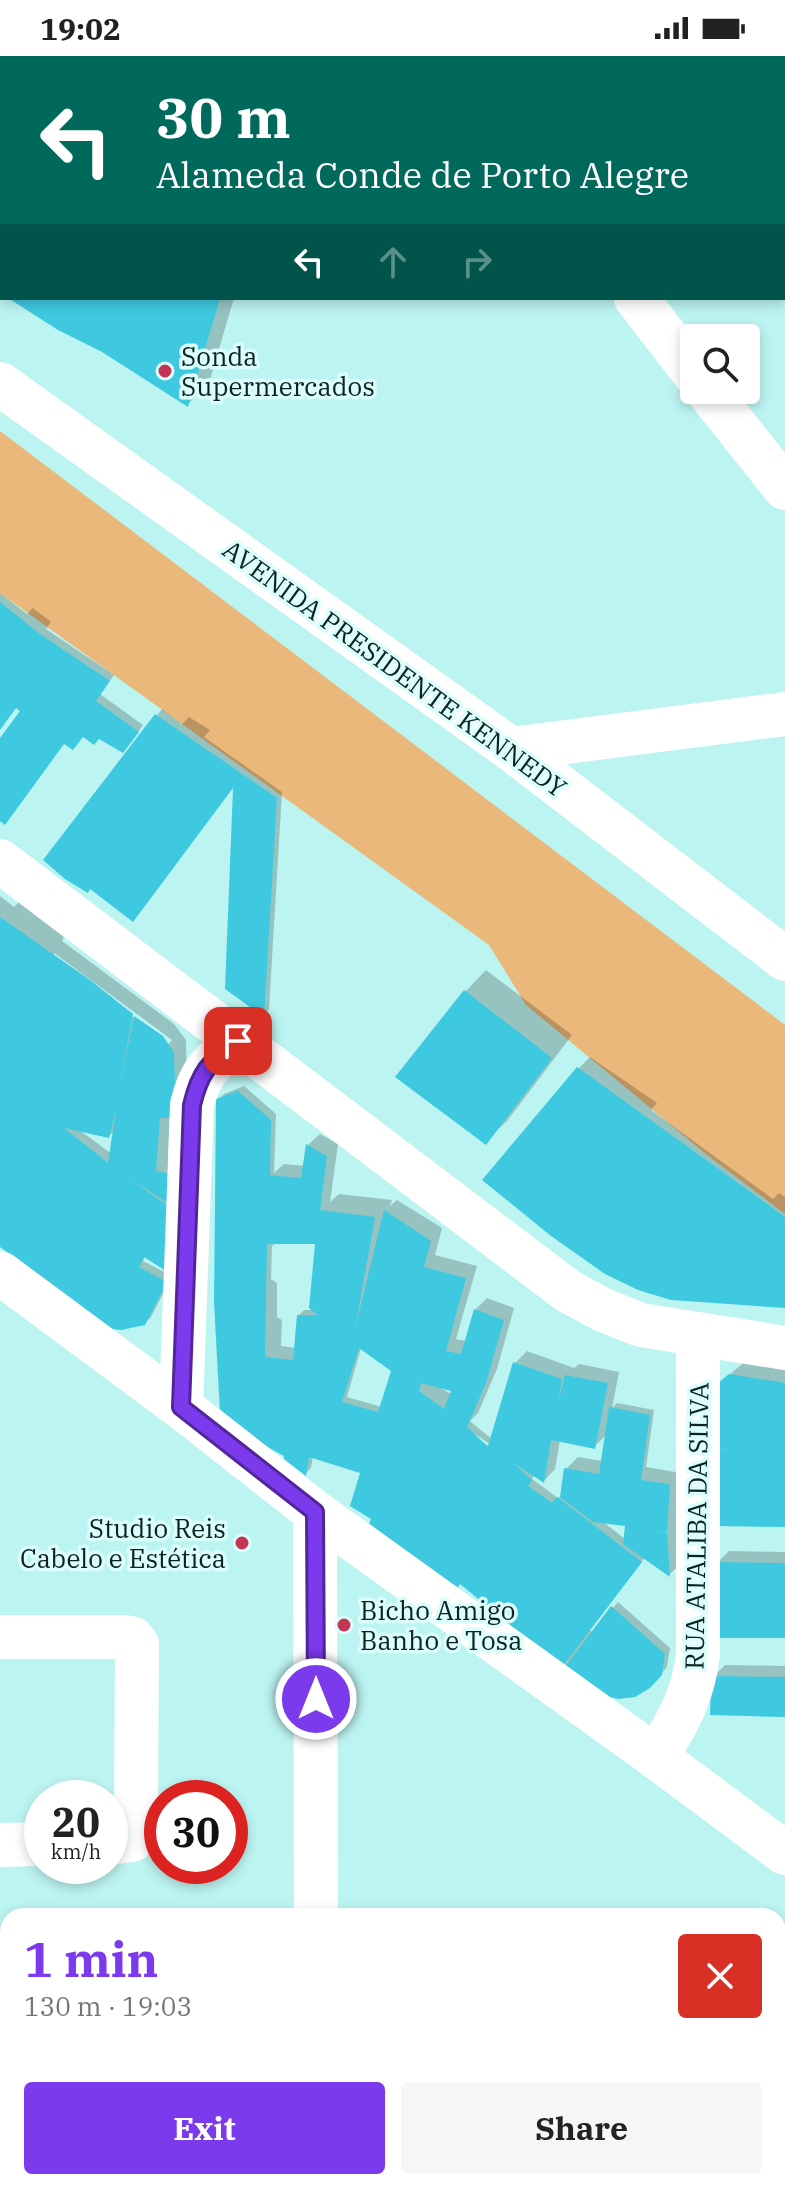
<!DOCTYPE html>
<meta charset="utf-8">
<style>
:root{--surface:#fff;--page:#f6f6f6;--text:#222;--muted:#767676;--accent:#7c3aed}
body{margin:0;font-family:"IBM Plex Serif",serif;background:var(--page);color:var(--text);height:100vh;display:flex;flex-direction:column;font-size:30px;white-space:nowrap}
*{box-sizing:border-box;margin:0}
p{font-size:26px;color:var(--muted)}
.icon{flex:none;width:44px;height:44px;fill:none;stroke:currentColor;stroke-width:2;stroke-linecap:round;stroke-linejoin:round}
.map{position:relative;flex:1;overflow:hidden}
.panel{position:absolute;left:0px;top:1852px;width:786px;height:282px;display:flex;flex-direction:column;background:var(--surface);border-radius:24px 24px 0 0;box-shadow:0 4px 12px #0003}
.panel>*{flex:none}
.guide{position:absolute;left:0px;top:0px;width:786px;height:244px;box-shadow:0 4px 12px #0003;background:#00695c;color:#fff;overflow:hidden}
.controls{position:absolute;left:680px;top:268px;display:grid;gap:16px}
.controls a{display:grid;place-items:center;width:80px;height:80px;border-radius:8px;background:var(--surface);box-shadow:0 4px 12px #0003;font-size:40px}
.speed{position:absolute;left:24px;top:1724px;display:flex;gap:16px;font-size:40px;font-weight:700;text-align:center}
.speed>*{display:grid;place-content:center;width:104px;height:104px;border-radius:50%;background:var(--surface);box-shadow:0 4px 12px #0003;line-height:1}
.speed small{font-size:20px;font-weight:400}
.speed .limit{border:12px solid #d22;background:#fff;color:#111}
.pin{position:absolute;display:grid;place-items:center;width:68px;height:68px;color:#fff;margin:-34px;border-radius:16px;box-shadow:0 4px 12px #0006}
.me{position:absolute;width:88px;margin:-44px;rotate:0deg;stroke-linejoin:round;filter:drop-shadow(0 0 6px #0008)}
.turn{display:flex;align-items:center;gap:28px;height:168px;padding:0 24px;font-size:36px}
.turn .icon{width:104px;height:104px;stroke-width:2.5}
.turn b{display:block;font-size:56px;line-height:68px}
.lanes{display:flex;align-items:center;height:76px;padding:0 24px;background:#0003;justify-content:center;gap:40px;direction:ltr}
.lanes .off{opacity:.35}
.round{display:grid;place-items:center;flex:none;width:84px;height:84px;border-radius:8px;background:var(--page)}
.headline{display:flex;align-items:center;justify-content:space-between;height:136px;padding:0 24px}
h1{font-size:48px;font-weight:700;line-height:60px;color:var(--accent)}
.button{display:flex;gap:16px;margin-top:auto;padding:16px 24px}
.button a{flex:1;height:92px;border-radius:8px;background:var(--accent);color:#fff;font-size:32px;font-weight:700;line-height:92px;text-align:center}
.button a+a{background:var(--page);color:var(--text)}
.status{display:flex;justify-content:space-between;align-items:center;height:56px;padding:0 40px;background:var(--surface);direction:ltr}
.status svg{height:22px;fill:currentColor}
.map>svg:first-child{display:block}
.green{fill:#eab87a}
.shadow{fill:#0003;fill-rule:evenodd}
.building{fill:#3ec9e1;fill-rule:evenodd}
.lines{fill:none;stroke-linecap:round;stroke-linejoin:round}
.minor{stroke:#fff;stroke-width:44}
.major{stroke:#fff;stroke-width:44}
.route-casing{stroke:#51269a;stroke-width:20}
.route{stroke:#7c3aed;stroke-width:14}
.poi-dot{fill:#c43455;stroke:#dbfdfb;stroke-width:3}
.labels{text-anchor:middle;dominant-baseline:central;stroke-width:7;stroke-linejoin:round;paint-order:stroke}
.poi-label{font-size:26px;fill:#0c2322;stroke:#dbfdfb;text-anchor:start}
.street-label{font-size:26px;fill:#0c2322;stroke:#dbfdfb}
</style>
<div class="status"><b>19:02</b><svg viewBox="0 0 49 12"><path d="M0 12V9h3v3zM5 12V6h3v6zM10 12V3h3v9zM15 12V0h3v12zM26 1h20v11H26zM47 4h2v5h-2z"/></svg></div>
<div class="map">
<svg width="785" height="2133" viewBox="0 0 785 2133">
<rect width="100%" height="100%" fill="#bcf4f1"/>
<path class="green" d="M0,375L785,969V1158L707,1099L526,949L489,889L0,537Z"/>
<path class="shadow" d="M0,0L216,2H2V236Z
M11,242H234L209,327L188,348L103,294Z
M0,537L27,558L33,552L51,566L46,573L114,619L100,638L143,669L129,689L83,679L65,686L0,763V686L23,655L16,650L0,673Z
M162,653L182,668L189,661L210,674L204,681L282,736L269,953L264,958L235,729L90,831L46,804Z
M29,836L71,866L62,885L174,968L186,984L187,1048L170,1060L168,1103L189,1108L143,1205L172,1220L151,1261L144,1268L0,1188V840L14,851ZM54,897L172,984L169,988L54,902ZM78,1073L109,1080L115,1074L112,1098Z
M486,914L572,979L507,1065L485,1086L465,936Z
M590,1001L657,1047L651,1054L773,1143L779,1137L785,1141V1250L578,1013Z
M244,1030L276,1058L274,1117L284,1108L305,1110L308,1089L320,1078L338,1088L330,1146L339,1138L392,1144L390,1150L397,1144L442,1172L435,1199L477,1210L456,1283L466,1285L475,1254L487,1242L514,1252L497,1313L478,1357L470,1365L488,1380L493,1383L515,1307L527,1295L574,1312L579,1308L619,1316L612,1352L617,1347L654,1354L646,1411L681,1417V1507L670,1518L645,1501L590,1574L592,1576L618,1546L670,1592L667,1611L656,1624L603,1637L482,1547L493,1532L365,1409L313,1400L311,1412L306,1417L286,1399L263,1386L218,1044L224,1038ZM318,1182L311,1254H304L298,1260L296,1292L281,1290L282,1264L277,1261V1227L271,1223L272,1190L277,1186ZM361,1292L393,1314L382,1351L347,1341ZM440,1331L453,1333L451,1338ZM475,1378L491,1389V1394L473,1381ZM607,1378L603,1405L578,1401L566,1413L562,1439L558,1442L532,1423L535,1419L544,1425L555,1413L560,1384L594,1391ZM602,1465L627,1468L625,1483Z
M743,1307L785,1313V1469L716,1468L720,1327Z
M729,1495L785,1496V1580L717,1507Z
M725,1609L785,1610V1659L713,1621Z"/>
<path class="building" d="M8,242H220L188,351L102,296L58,274Z
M0,546L40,578L110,625L96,645L139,676L123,697L99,683L94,689L83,681L73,694L64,688L5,769L0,765V682L20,655L16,652L0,674Z
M155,658L277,742L264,961L225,933L233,732L133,866L90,833L88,837L65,823L43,804Z
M0,861L90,924L133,958L118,1037L134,960L163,980L174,997L176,1062H160L156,1115L178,1119L174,1151L126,1120L175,1155L169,1217L144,1201L139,1211L167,1226L145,1269L121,1274L111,1273L0,1191ZM116,1053L108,1107L64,1072L109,1082Z
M464,934L552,1002L486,1089L395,1021Z
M577,1011L785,1161V1252L671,1244L638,1234L605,1218L551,1180L482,1124Z
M238,1035L271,1064L270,1119L301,1122L306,1088L327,1100L320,1154L375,1161L355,1273L384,1154L431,1185L424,1211L466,1222L446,1295L461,1298L474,1253L504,1264L486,1327L467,1371L482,1385L488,1390L513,1306L562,1323L558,1348L565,1319L608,1327L595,1393L551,1384L544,1427L512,1406L532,1424L528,1430L552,1447L557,1441L642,1506L562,1611L479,1548L481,1545L460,1528L457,1533L369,1468L371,1463L350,1450L360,1417L309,1401L306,1420L284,1403V1400L262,1388L220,1357L214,1246L216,1043ZM267,1188H315L309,1252L317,1259H297L293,1304L265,1301ZM359,1292L391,1315L378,1356L342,1346ZM421,1327L451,1335L444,1353L419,1335Z
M729,1318L785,1327V1471L714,1470L716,1394L731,1393H715L718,1327Z
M609,1351L650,1359L641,1424L670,1428L667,1475H655L667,1476L670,1521L623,1488L625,1470L593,1466L560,1441L564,1412L599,1418Z
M715,1506L785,1507V1582H712Z
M611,1550L665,1598L662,1619L650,1632L635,1641L618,1643L602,1639L565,1611Z
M711,1620L785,1621V1661L710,1659Z"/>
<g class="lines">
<path class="minor" d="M521,0V2
M636,242L694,317
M707,334L785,432
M511,693L785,658
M181,1351L192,1049C200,1014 212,1006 238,985
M315,1456L316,1860
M0,1581H124L132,1582L137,1588L136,1776L132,1784L110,1787
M656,1701C678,1666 693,1640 698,1599V1279
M0,1789L42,1788
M317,2126V2133"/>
<path class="major" d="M0,328L511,693L785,903
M0,805L568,1235L603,1254L641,1269L785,1292
M0,1217L181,1351L315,1456L656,1701L785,1797"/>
</g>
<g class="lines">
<defs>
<path id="route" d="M238,985C210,1007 201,1012 192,1049L181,1351L315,1456L316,1643"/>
</defs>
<use href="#route" class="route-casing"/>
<use href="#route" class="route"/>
</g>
<g class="poi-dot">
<circle cx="165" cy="315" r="8"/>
<circle cx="242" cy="1487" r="8"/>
<circle cx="344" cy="1569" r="8"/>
</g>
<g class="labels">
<g class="poi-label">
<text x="181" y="300">Sonda<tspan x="181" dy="30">Supermercados</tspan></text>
<text x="226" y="1472" text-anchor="end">Studio Reis<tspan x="226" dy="30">Cabelo e Estética</tspan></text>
<text x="360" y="1554">Bicho Amigo<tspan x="360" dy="30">Banho e Tosa</tspan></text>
</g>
<g class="street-label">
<text transform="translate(395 612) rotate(36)">AVENIDA PRESIDENTE KENNEDY</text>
<text transform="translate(696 1470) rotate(-89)">RUA ATALIBA DA SILVA</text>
</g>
</g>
</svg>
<div class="controls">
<a><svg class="icon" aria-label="search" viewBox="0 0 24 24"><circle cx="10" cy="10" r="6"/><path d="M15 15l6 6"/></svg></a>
</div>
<div class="speed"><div>20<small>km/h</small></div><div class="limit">30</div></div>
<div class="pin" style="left:238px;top:985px;background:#d93025"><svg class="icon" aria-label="arrive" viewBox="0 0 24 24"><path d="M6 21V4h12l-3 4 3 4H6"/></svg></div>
<svg class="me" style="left:316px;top:1643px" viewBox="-20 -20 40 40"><circle r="17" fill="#7c3aed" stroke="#fff" stroke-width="3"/><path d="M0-11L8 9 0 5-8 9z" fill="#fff"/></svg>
<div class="guide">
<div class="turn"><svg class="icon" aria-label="left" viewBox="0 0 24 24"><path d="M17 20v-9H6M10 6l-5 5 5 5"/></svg><div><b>30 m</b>Alameda Conde de Porto Alegre</div></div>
<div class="lanes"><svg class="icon" aria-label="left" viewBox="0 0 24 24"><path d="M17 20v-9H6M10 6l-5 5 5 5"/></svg><svg class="icon off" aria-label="ahead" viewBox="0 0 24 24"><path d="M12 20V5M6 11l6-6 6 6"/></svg><svg class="icon off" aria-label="right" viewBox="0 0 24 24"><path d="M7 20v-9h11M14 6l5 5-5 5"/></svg></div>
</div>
<section class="panel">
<div class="headline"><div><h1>1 min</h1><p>130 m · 19:03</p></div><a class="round" style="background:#d93025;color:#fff"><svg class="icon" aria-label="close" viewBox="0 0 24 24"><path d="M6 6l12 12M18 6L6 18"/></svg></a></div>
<div class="button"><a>Exit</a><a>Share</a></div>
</section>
</div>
